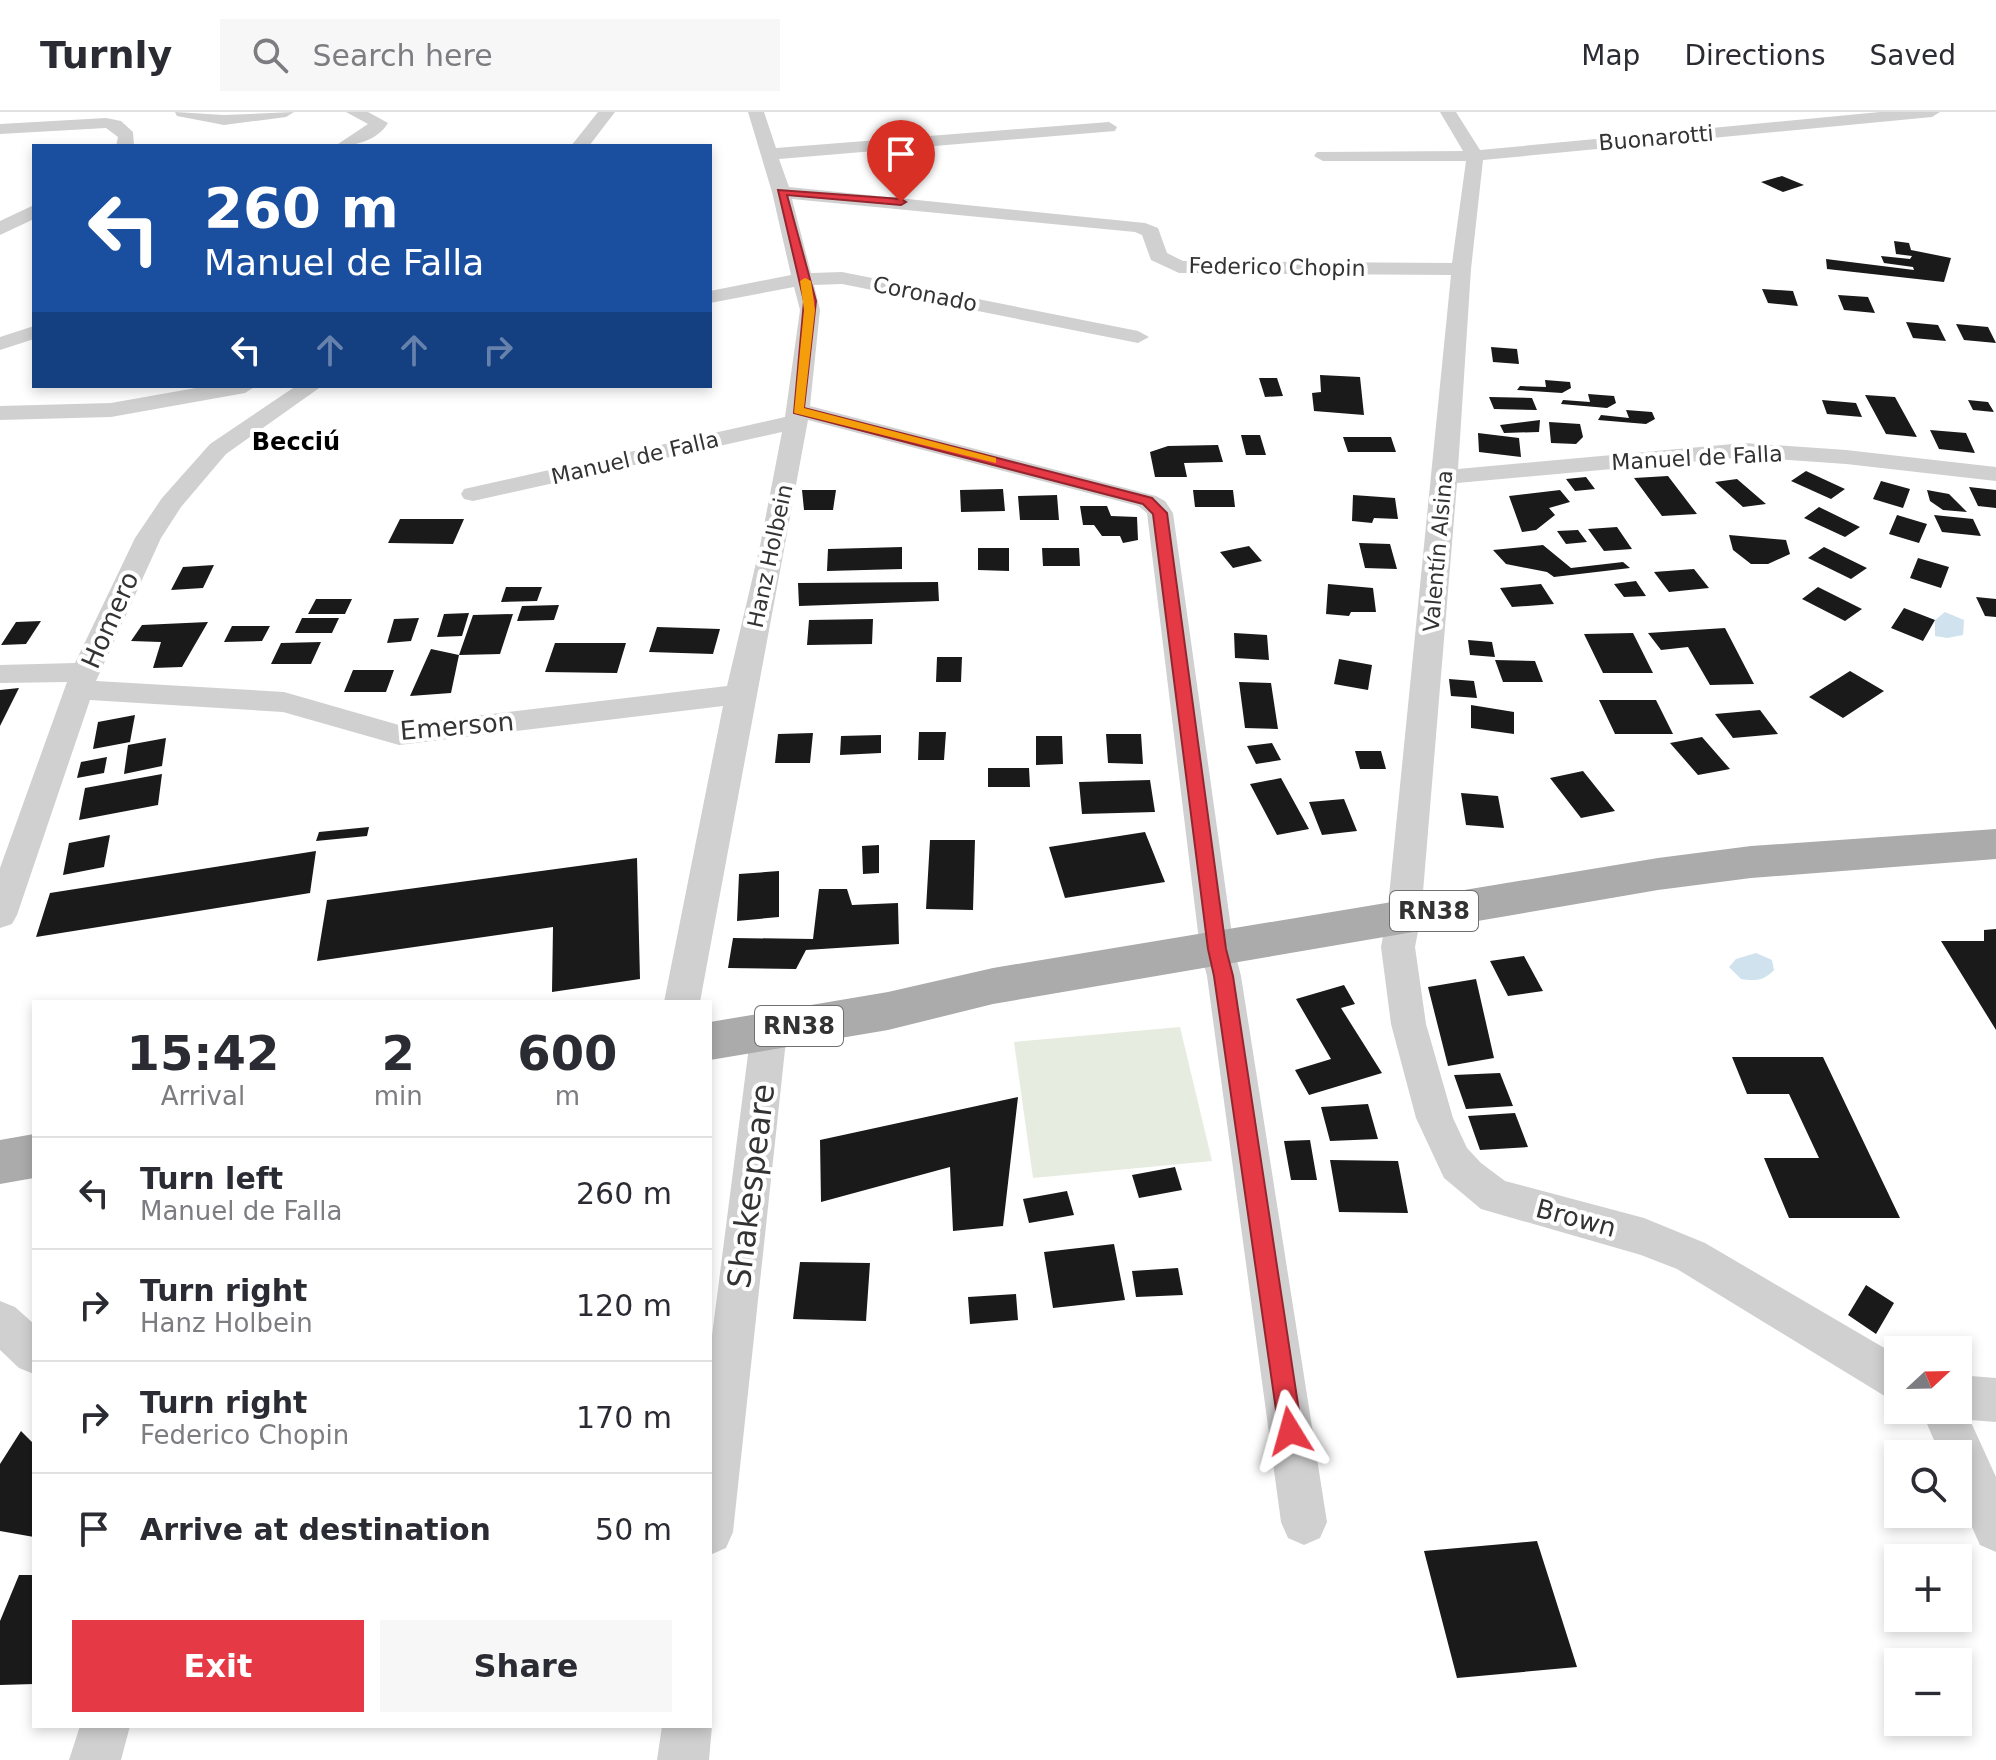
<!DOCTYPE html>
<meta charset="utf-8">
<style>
:root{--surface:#fff;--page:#f7f7f7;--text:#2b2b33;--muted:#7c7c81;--line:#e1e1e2;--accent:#e63946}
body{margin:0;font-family:"DejaVu Sans",sans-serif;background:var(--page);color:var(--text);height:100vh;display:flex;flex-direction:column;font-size:30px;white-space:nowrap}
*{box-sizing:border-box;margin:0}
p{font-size:26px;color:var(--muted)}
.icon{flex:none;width:44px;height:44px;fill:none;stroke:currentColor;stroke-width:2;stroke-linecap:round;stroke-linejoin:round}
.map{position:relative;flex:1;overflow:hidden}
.details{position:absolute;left:32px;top:888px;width:680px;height:728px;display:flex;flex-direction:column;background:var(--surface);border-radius:0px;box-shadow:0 4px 12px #0003}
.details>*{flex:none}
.banner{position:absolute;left:32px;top:32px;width:680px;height:244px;border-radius:0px;box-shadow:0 4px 12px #0003;background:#1a4fa0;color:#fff;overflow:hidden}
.needle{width:52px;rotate:68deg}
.tools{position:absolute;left:1884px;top:1224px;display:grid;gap:16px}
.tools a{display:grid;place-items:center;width:88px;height:88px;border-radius:0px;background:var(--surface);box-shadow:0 4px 12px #0003;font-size:40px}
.pin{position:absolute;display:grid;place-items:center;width:68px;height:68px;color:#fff;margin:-82px -34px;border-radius:50% 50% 50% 0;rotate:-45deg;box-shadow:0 0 8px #0007}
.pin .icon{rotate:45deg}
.me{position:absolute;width:88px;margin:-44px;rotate:352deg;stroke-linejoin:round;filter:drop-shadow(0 0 6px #0008)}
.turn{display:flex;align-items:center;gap:28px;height:168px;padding:0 40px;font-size:36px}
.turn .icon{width:104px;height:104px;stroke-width:2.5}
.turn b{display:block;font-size:56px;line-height:68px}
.lanes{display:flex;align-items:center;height:76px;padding:0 40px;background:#0003;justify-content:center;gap:40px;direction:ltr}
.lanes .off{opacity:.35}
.eta{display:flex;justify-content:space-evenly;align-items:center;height:136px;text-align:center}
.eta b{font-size:48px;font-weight:600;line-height:56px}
.action{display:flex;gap:16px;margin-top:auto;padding:16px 40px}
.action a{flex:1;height:92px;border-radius:0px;background:var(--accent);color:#fff;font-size:32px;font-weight:600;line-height:92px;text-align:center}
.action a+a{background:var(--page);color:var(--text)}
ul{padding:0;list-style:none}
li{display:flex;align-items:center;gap:24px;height:112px;padding:0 40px;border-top:2px solid var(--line)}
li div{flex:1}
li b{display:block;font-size:30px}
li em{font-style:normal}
header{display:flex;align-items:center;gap:48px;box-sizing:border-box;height:112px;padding:0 40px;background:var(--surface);border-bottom:2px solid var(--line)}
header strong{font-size:38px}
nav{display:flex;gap:44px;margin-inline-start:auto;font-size:28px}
.search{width:560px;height:72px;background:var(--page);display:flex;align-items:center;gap:20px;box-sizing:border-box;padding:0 28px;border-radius:0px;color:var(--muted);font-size:30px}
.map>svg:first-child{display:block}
.green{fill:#e6ecdf}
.water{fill:#cfe2ee}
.building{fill:#1a1a1a}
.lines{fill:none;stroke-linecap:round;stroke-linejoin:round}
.street{fill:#d0d0d0;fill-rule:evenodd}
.primary{fill:#ababab;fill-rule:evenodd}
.route{fill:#e63946;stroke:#96252e;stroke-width:2}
.slow{fill:#f59e0b}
.labels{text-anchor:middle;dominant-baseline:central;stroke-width:8;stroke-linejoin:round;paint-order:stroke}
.far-street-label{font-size:22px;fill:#333;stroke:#fff}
.far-neighbourhood-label{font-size:24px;font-weight:bold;fill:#000;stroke:#fff}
.shield{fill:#fff;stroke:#707070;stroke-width:2}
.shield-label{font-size:24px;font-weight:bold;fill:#333}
.street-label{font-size:26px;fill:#333;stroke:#fff}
.near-street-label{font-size:32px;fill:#333;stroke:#fff}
</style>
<header>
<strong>Turnly</strong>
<div class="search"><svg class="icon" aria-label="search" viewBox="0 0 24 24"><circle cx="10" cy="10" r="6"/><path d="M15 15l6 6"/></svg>Search here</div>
<nav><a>Map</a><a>Directions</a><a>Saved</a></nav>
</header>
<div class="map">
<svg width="1996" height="1648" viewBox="0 0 1996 1648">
<rect width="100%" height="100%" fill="#fff"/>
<path class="green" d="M1180,915L1212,1049L1033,1066L1014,930Z"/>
<path class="water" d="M1945,500L1964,508L1963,523L1947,526L1935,524V508Z
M1756,841L1772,848L1774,858C1764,869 1755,869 1741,867L1729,855L1736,847Z"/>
<path class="building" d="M1782,64L1804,73L1783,80L1761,70Z
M1894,129L1909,131L1911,138L1951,146L1944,170L1827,157L1826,147L1914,158L1913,155L1884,151L1881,144L1910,147L1912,144L1896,142Z
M1762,177L1793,179L1798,194L1768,191Z
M1838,183L1868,185L1875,201L1844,198Z
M1906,210L1938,213L1946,229L1913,226Z
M1956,212L1988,215L1996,231L1964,228Z
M1491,235L1517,237L1519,252L1493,250Z
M1320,263L1360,265L1364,303L1314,299L1312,281L1321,280Z
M1259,266H1277L1283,284L1265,285Z
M1545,268L1570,270L1571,276L1562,281L1517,278L1520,274L1546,275Z
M1588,282L1614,284L1616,291L1607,296L1561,292L1563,288L1590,290Z
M1865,283L1895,285L1917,325L1886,322Z
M1489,285L1532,286L1537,298L1494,297Z
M1822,288L1856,291L1862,305L1827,302Z
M1968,288L1988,290L1994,300L1973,298Z
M1626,298L1652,300L1655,307L1646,312L1598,308L1601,303L1629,306Z
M1540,308L1539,320L1504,321L1500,313Z
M1549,310L1580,312L1583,325L1576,332L1551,331Z
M1930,318L1966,321L1975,341L1939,337Z
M1478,321L1519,326L1521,345L1479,340Z
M1241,323H1260L1266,343H1246Z
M1343,325H1391L1396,340H1348Z
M1218,333L1223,350L1184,351L1187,365H1155L1150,340L1168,334Z
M1806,359L1845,377L1831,387L1791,369Z
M1668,364L1697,402L1662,404L1634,366Z
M1586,365L1595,377L1575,379L1566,367Z
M1737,367L1766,392L1743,395L1715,370Z
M1881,369L1910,377L1903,396L1873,387Z
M1969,375L1996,378V396L1978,394Z
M1003,377L1005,399L961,400L960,378Z
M802,378H836L833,398H804Z
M1193,378H1233L1235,395H1195Z
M1560,378L1570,390L1549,396L1555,403L1536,418L1522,420L1509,384Z
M1927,378L1949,382L1967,400L1943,398L1930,389Z
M1057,383L1059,408H1020L1018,384Z
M1353,383L1395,386L1398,407L1374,406L1372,411L1352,409Z
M1080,394H1107L1111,404L1137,405L1138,428L1123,431L1120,424H1102L1094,413H1083Z
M1819,395L1860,415L1845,425L1804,406Z
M1897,403L1927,412L1919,431L1889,422Z
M1934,403L1973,407L1981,424L1942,420Z
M400,407H464L453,432L388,431Z
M1617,415L1632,437L1604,439L1588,417Z
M1578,418L1587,430L1566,432L1557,419Z
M1729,423L1786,428L1790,442L1768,452H1751L1733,438Z
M1359,431L1390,432L1397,457L1365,456Z
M1543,433L1571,456L1623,450L1630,456L1554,465L1547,460L1506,452L1493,438Z
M1249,434L1262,449L1233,456L1220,440Z
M902,435V457L827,459L828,437Z
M1824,435L1867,456L1851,467L1808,446Z
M978,436H1009V459L978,458Z
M1042,436H1079L1080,454H1043Z
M1918,446L1949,455L1941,476L1910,466Z
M214,453L203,476L171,478L183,455Z
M1694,457L1709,476L1669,480L1654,460Z
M1636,469L1646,484L1624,485L1614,472Z
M938,470L939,489L799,494L798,471Z
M1328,472L1373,476L1376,500H1351L1349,504L1326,502Z
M1541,472L1554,492L1512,495L1500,476Z
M506,475H542L537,489L501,490Z
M1818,475L1862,497L1845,509L1802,487Z
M1976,485L1996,487V505L1985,504Z
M316,487H352L345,502H308Z
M559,493L554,508L517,509L522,494Z
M1904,496L1935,508L1923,529L1891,516Z
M469,501L462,524L437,525L444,502Z
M513,502L500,542L459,543L473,503Z
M302,506H339L332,521H295Z
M419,506L411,529L387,531L394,507Z
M873,507L872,532L807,533L809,508Z
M41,509L26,532L1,533L16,510Z
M208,510L182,555L153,556L161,530L131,529L142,513Z
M232,514H270L262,529L224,530Z
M657,515L720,517L713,542L649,540Z
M1725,516L1754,572L1710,573L1688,535L1661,538L1648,521Z
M1234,521L1267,523L1269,548L1235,546Z
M1633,521L1653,561H1603L1584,522Z
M1468,528L1492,530L1495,545L1470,543Z
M321,530L311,552H271L281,531Z
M555,531H626L617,561L545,560Z
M431,537L459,543L451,581L410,584Z
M937,545H962L961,570H936Z
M1339,547L1372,553L1368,578L1334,572Z
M1495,548L1535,549L1543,570H1503Z
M353,558H394L386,580H344Z
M1850,559L1884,579L1843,606L1809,585Z
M1449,567L1474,569L1477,586L1451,584Z
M1239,570L1271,571L1278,617L1245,616Z
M19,576L0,614V578Z
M1599,588H1656L1673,622H1615Z
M1471,593L1514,600V622L1471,616Z
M1760,598L1778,622L1733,626L1715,602Z
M135,603L130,630L93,637L98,610Z
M919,620H946L944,648H918Z
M813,621L810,651H775L778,622Z
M1106,622H1141L1143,652L1108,651Z
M881,623V641L840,643L841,624Z
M1036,624H1062L1063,652L1036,653Z
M1702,625L1730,657L1698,663L1670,631Z
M166,626L162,654L124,662L128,633Z
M1272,631L1281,648L1256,652L1247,634Z
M1355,639H1381L1386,657H1360Z
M107,645L104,661L77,666L81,650Z
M988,656H1029L1030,675H988Z
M1583,659L1615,699L1581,706L1550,666Z
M162,662L158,693L79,708L85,676Z
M1281,666L1309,717L1277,723L1250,672Z
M1150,668L1155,700L1082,702L1079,670Z
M1461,681L1498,684L1504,716L1466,713Z
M1344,687L1357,719L1322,723L1309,690Z
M369,715L367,724L316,729L319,720Z
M1145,720L1165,770L1065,786L1049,735Z
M110,723L104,755L63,763L69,731Z
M930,728H975L973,798L926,797Z
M879,733V761L863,762L862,734Z
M316,739L310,781L36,825L50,781Z
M637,746L640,867L552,880L553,815L317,849L327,788Z
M779,759V805L737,809L739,762Z
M819,777H847L852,793L898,791L899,832L806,838L796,857L728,856L733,826L813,827Z
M1996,817V918L1941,829H1984V818Z
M1524,844L1543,879L1508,884L1490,849Z
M1476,867L1494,946L1448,954L1428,875Z
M1344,873L1355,892L1341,896L1382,961L1309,983L1295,958L1331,947L1296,887Z
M1732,945H1823L1900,1106H1789L1764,1046H1819L1789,982H1747Z
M1500,961L1513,994L1466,997L1454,963Z
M1018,985L1003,1114L953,1119L950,1055L821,1090L820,1028Z
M1368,992L1378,1027L1330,1029L1321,995Z
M1515,1001L1528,1035L1480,1038L1468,1004Z
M1310,1028L1317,1068H1291L1284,1029Z
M1330,1048L1398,1049L1408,1101L1339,1100Z
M1175,1055L1182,1078L1139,1086L1132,1063Z
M1067,1079L1074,1103L1029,1111L1023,1087Z
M1114,1132L1125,1188L1053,1196L1044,1140Z
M800,1150L870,1151L866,1209L793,1207Z
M1178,1156L1183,1183L1136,1185L1132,1159Z
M1866,1173L1894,1191L1876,1222L1848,1203Z
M1016,1182L1018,1208L970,1212L968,1185Z
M21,1319L34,1332V1425L0,1419V1352Z
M1537,1429L1577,1555L1457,1566L1424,1439Z
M19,1463H34V1572L0,1573V1509Z"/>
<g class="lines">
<path class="street" d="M175,0L224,3L294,0L286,5L224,13L177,4Z
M346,0H368L388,11C377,29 355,34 335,34L368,12Z
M598,0H615L589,34H571Z
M748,0H764L776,36L1109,10L1117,15L1115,19L779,47L789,75L1145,111L1158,116L1167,141L1183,149L1452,151L1466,49H1323L1314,44L1317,40L1463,39L1440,0H1456L1480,38L1880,0H1940L1932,5L1483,48L1471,157L1458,357L1744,331L1846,338L1996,355V369L1846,352L1744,345L1457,371L1421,804L1415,835L1426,912L1453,1006L1467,1036L1481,1051L1505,1069L1644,1106L1705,1131L1898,1244V1289L1883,1283L1677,1157L1641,1143L1481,1097L1444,1066L1416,1006L1391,912L1381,835L1387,804L1451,163L1179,161L1151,148L1142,123L1135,120L792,87L811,161L842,160L1138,219L1149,225L1138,231L842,172L814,173L820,198L810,294L1156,384L1165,389L1173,401L1234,837L1241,864L1327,1410L1320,1426L1304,1433L1288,1426L1281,1410L1207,864L1200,837L1147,401L1138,394L808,308L700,890H664L723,594L399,633L283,600L90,588L17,803L12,812L0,816V756L67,570L0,571V553L75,551L135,426L162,386L210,332L296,274H322L226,342L181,395L161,426L96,569L284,580L399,613L727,574L760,434L782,320L473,389L464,387L461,382L464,377L473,375L785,305L800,198L794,175L710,191V179L791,163L772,80Z
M106,6L121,9L133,20L134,34H116L118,25L106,16L0,22V12Z
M34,93V107L0,123V109Z
M34,214V227L0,238V225Z
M207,274H256L245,281L111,305L0,308V294L111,291Z
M769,904L782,909L787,919L733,1420L726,1436L710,1443V1239L751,919L756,909Z
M0,1189L15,1195L34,1212V1262L19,1256L0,1238Z
M1958,1263L1996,1266V1310L1970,1308L1996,1365V1440L1980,1433L1958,1384V1342H1940L1921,1298H1958Z
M710,1608L712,1614L709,1648H657L662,1614H710Z
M80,1614H130L121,1648H69Z"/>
<path class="primary" d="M1996,717V747L1751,766L1658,778L993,892L888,918L710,948V910L888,880L993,856L1658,746L1751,734Z
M34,1022V1066L0,1072V1028Z"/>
</g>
<path class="route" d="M778,78L901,87L906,90L901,93L787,83L816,189L804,296L1152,386L1167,401L1226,837L1233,864L1302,1319L1299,1327L1290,1331L1282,1327L1279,1319L1214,864L1208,837L1153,402L1143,392L794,301L804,189Z"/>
<path class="slow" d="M805,166L811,169L815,198L804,296L996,346V351L794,301L804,198L800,169Z"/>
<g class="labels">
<g class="far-street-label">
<text transform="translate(1656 26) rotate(-5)">Buonarotti</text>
<text transform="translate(1277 155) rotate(1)">Federico Chopin</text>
<text transform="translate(925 182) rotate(11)">Coronado</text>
<text transform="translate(635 346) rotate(-13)">Manuel de Falla</text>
<text transform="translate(1697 346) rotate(-3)">Manuel de Falla</text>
<text transform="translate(1438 439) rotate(-85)">Valentín Alsina</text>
<text transform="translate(770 444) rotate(-78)">Hanz Holbein</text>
</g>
<g class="far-neighbourhood-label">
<text x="296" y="330">Becciú</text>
</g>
<g class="shield">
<rect x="1390" y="779" width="88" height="40" rx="6"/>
<rect x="755" y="894" width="88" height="40" rx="6"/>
</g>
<g class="shield-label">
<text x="1434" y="799">RN38</text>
<text x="799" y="914">RN38</text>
</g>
<g class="street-label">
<text transform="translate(110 508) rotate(-66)">Homero</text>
<text transform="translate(457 614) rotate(-5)">Emerson</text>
<text transform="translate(1576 1106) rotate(15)">Brown</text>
</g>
<g class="near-street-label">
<text transform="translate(751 1074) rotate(-83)">Shakespeare</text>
</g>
</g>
</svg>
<div class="tools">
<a><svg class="needle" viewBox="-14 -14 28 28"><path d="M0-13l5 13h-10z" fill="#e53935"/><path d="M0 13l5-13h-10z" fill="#7c7c81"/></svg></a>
<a><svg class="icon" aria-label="search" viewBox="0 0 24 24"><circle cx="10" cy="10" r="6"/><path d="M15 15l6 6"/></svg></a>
<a>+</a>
<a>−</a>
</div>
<div class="pin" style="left:901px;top:90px;background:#d93025"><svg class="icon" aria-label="arrive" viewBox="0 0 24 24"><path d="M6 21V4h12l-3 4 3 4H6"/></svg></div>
<svg class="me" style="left:1290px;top:1319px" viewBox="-20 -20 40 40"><path d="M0-17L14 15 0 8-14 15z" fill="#e63946" stroke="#fff" stroke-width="4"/></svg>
<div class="banner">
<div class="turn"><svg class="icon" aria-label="left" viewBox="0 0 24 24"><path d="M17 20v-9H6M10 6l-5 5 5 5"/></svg><div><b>260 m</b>Manuel de Falla</div></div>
<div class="lanes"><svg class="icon" aria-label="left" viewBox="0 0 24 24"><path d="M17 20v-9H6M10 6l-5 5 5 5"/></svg><svg class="icon off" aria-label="ahead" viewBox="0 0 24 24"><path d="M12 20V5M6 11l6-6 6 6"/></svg><svg class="icon off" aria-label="ahead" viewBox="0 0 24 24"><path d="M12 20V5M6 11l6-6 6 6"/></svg><svg class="icon off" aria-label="right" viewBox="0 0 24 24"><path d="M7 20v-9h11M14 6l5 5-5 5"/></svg></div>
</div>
<section class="details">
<div class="eta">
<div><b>15:42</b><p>Arrival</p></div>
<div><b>2</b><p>min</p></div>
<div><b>600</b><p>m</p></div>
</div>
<ul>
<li><svg class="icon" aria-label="left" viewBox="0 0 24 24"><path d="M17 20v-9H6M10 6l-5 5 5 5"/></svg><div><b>Turn left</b><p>Manuel de Falla</p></div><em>260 m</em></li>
<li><svg class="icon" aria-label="right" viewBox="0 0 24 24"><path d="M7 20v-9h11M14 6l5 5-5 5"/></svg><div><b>Turn right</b><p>Hanz Holbein</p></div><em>120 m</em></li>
<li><svg class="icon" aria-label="right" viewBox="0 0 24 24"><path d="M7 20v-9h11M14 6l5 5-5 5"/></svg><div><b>Turn right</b><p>Federico Chopin</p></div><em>170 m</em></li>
<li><svg class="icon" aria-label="arrive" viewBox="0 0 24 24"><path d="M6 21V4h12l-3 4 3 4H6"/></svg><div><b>Arrive at destination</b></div><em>50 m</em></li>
</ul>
<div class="action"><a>Exit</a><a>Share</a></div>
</section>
</div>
